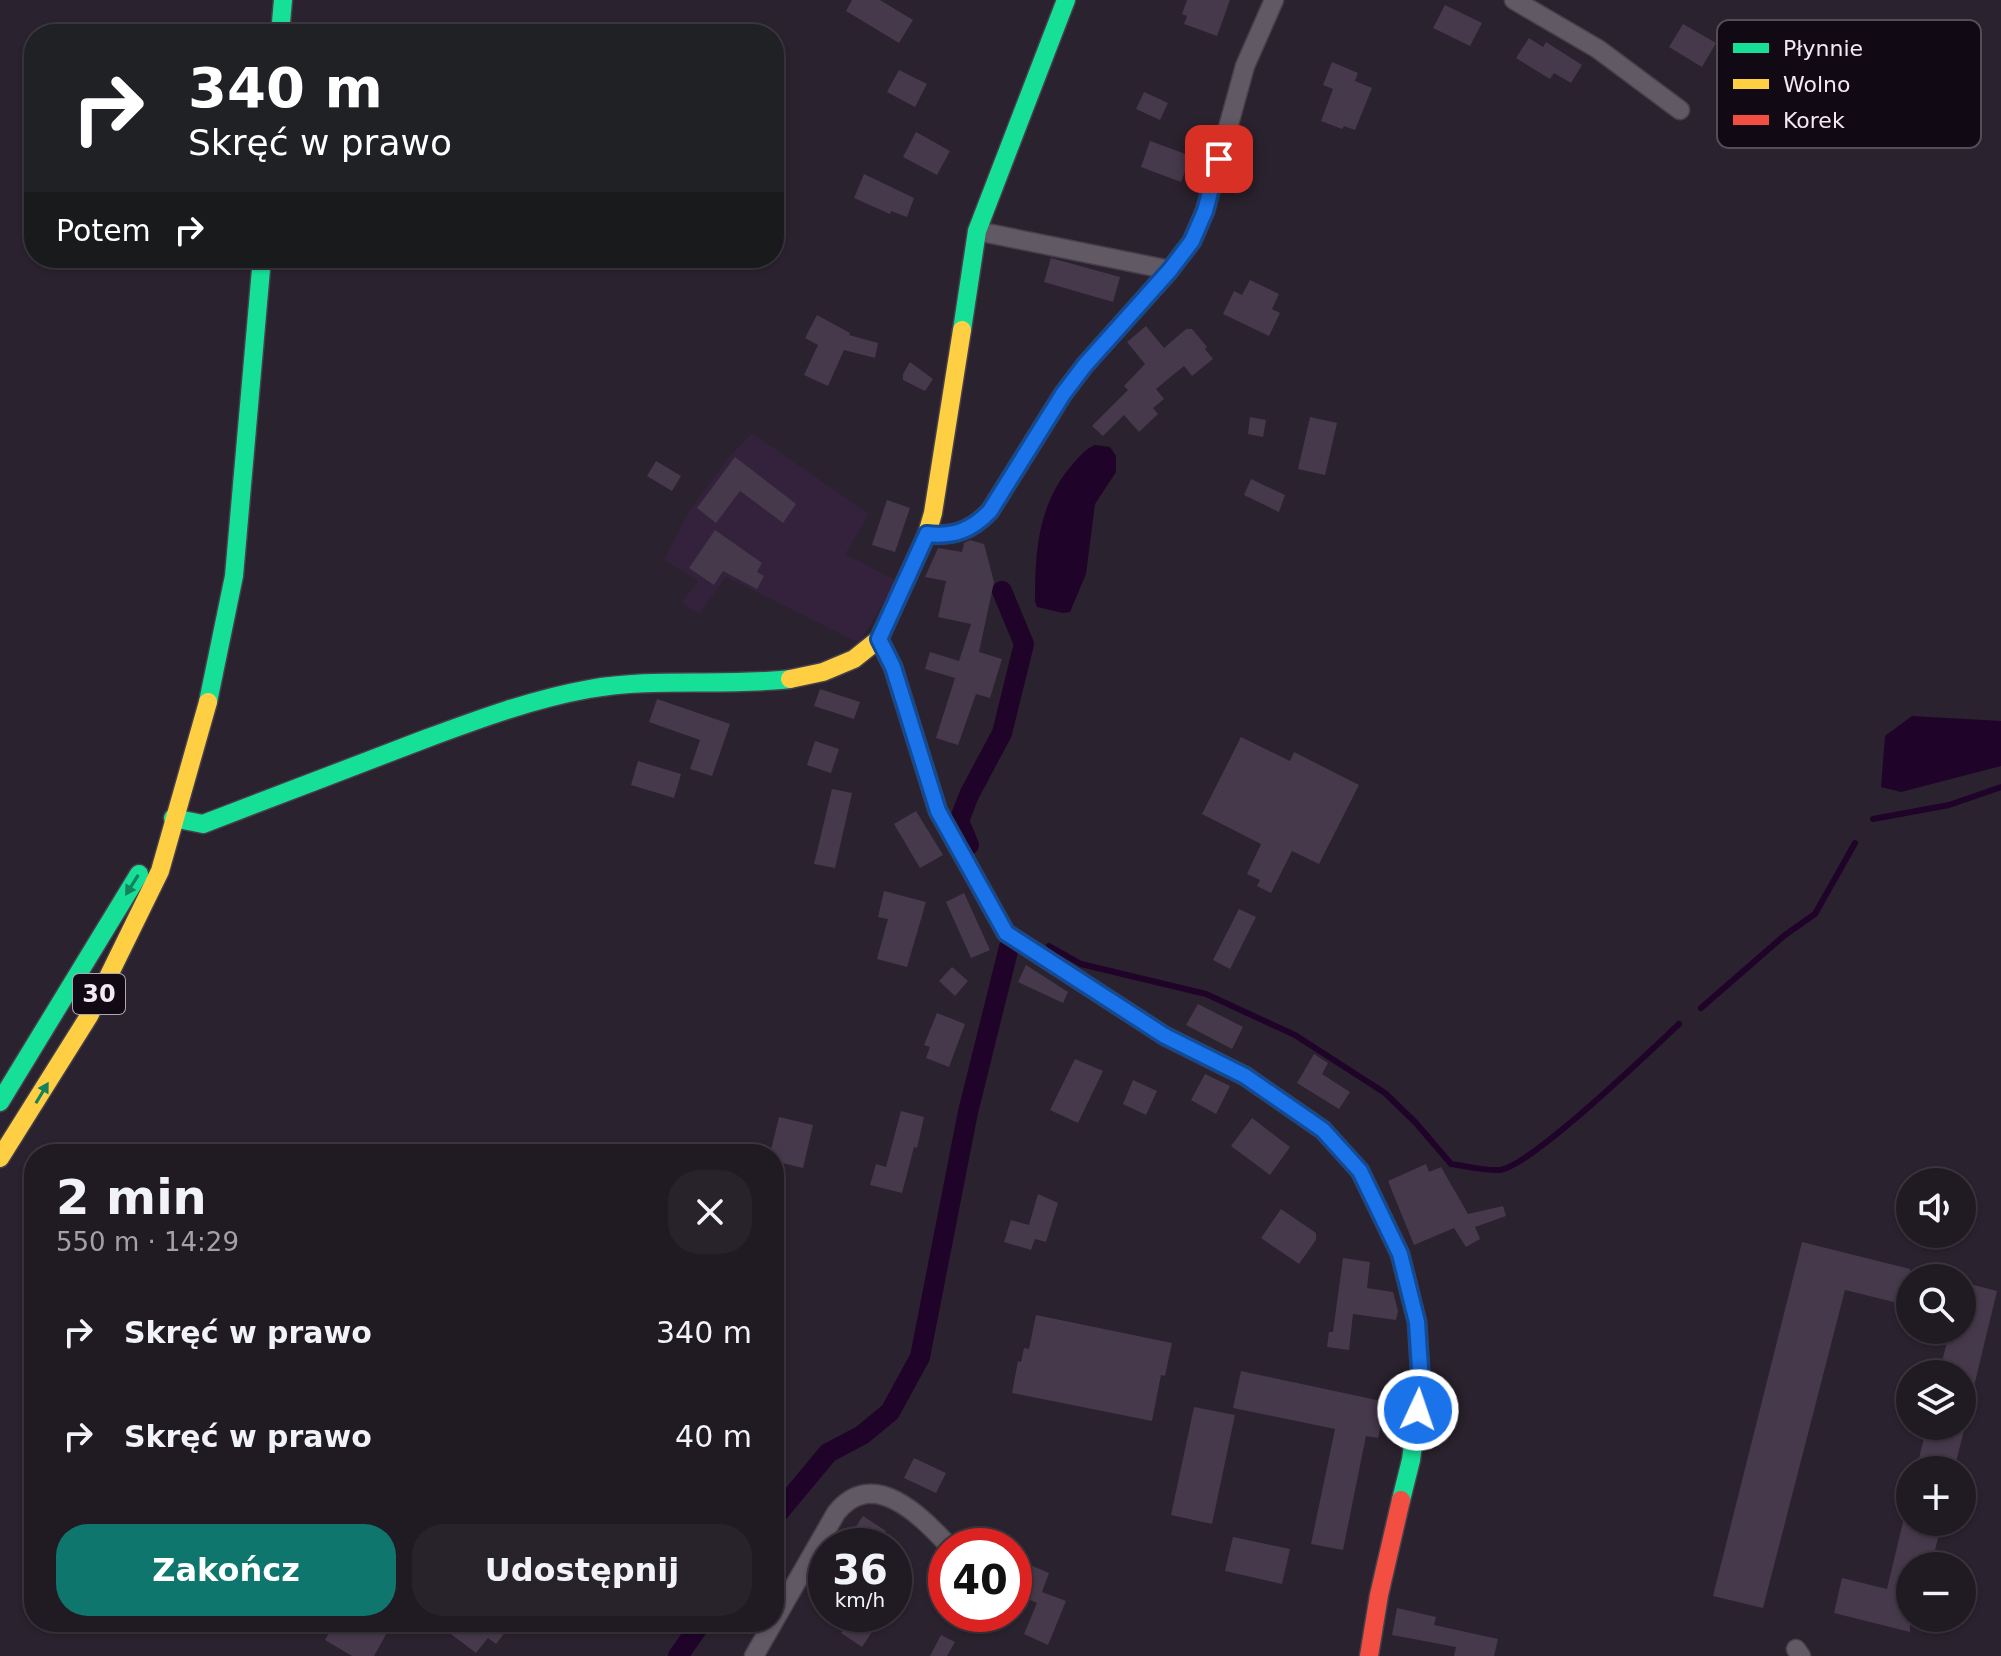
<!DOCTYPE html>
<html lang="pl">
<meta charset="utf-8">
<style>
:root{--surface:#201a22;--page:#28232a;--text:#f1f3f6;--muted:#a2a1a5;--line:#3d3840;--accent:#0f766e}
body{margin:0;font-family:"DejaVu Sans",sans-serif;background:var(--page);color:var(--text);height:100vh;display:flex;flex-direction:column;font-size:30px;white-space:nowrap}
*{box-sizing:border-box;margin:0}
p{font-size:26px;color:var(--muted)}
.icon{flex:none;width:44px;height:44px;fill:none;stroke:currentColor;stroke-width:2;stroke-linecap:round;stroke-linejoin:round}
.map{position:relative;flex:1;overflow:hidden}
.drawer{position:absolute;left:24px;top:1144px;width:760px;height:488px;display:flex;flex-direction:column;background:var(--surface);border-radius:32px;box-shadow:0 2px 6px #0004,0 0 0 2px var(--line)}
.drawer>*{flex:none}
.guide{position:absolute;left:24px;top:24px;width:760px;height:244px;border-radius:32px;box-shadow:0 2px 6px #0004,0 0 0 2px var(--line);background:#202124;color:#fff;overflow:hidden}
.tools{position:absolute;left:1896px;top:1168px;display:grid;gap:16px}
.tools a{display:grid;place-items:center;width:80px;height:80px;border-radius:50%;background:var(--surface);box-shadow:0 2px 6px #0004,0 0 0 2px var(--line);font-size:40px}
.speed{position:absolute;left:808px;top:1528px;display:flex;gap:16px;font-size:40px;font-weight:700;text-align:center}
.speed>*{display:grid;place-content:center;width:104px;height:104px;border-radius:50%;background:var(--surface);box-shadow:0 2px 6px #0004,0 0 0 2px var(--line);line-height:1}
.speed small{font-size:20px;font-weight:400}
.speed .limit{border:12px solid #d22;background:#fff;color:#111}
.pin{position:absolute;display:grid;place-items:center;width:68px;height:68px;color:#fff;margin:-34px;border-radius:16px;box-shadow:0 4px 12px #0006}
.me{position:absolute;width:88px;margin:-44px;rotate:3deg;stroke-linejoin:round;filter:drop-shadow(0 0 6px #0008)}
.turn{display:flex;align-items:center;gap:28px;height:168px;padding:0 32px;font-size:36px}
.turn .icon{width:104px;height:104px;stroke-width:2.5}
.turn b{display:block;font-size:56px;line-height:68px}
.then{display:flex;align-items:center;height:76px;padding:0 32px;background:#0003;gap:16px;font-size:30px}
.round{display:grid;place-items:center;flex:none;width:84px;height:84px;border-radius:32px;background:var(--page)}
.headline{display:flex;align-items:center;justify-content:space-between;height:136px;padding:0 32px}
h1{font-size:48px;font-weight:600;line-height:60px}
.action{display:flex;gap:16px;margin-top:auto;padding:16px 32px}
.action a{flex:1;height:92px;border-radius:32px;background:var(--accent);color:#fff;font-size:32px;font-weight:600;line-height:92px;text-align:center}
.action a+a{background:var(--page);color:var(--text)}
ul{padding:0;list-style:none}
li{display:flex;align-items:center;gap:24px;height:104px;padding:0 32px}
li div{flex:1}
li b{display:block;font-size:30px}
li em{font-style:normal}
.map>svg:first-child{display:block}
.built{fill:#34223c}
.water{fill:#1f0329}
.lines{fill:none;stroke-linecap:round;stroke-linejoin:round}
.stream{stroke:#1f0329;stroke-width:6}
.canal{stroke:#1f0329;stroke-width:20}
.building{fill:#46394b}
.street-casing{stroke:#47404b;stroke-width:21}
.fast-casing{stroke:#47404b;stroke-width:21}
.slow-casing{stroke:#47404b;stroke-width:21}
.jam-casing{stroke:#47404b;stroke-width:21}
.street{stroke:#615a65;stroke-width:18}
.fast{stroke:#16e098;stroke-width:18}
.slow{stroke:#ffcf43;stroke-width:18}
.jam{stroke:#f24e42;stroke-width:18}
.oneway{fill:#14805d}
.route-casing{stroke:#114b97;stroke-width:20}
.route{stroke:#1a73e8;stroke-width:14}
.labels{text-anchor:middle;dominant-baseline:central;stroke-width:8;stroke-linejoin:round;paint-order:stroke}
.shield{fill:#110a14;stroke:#afa5b3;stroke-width:2}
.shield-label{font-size:24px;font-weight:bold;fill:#f3e8f7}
.key{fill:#110a14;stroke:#554d58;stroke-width:2}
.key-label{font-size:22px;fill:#f3e8f7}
</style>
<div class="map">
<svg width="2001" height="1656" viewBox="0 0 2001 1656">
<rect width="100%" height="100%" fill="#2a222e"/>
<path class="built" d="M752,433L869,514L845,554L897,581L859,643L726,577L699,614L682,602L698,581L664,560L689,511L731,455Z"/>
<path class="water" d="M1095,445L1110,447L1116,456V472L1095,504L1086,574L1070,612L1063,613L1037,607L1035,601C1035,551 1038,504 1072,465C1079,457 1085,449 1095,445Z
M1912,716L2001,721V766L1901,792L1881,787L1885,736Z"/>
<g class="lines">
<path class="stream" d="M1873,819L1949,805L2001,787
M1049,946L1081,964L1206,994L1295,1035L1385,1093L1416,1123L1451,1164C1466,1166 1484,1171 1500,1170C1531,1166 1650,1051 1679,1024
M1701,1008L1785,935L1815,914L1855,843"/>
<path class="canal" d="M969,845L959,821L969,795L1002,733L1024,644L1002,591
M774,1518L828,1453L862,1435L890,1412L920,1357L968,1112L1009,947
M678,1656L702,1622"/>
</g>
<path class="building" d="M852,0H880L913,20L899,43L846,11Z
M1187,0H1230L1217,36L1184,24L1187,16L1182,14Z
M1445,5L1482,23L1470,46L1433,28Z
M1683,24L1716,43L1702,67L1669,47Z
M1529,38L1543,47L1546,42L1582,65L1571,83L1554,73L1550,79L1516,58Z
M1332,62L1358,73L1355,81L1372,88L1355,130L1344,126L1342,129L1321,121L1333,89L1323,85Z
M899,70L927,84L915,107L887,92Z
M1144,92L1168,103L1160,120L1136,109Z
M916,132L950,151L937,175L903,157Z
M1150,141L1191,156L1181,182L1141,167Z
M864,174L914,198L907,217L891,211L890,214L854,198Z
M1051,258L1120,277L1113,302L1044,282Z
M1250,280L1279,294L1272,309L1280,313L1269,336L1223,314L1234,291L1242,295Z
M817,315L850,333L849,335L878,343L875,358L844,350L828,386L804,375L818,345L805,338Z
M1146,326L1164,348L1186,329H1192L1207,347L1205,349L1213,359L1192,376L1184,366L1156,389L1164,399L1153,408L1158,414L1139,432L1124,415L1103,436L1092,426L1128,390L1124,386L1145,364L1127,342Z
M910,362L933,379L925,391L903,380V374Z
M1250,417L1266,420L1263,437L1248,434Z
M1310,417L1337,423L1325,475L1298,469Z
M735,457L796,504L783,523L740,491L716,523L697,508Z
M656,461L681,476L672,491L647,476Z
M1251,479L1285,495L1279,512L1244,495Z
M887,500L910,508L895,552L872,545Z
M715,530L762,563L757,572L764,576L757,589L723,571L714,585L689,568Z
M970,540L984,544L994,582L979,652L1002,659L990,698L976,694L958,745L936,738L955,678L925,669L930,652L959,661L971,624L938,617L946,581L925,577L938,548L962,552L964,543Z
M820,689L860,702L854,719L814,706Z
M657,699L730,724L712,776L690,769L700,740L649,722Z
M1241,737L1290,761L1294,752L1359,785L1319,864L1292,851L1271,893L1257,886L1260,880L1247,874L1261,844L1202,814Z
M815,741L839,749L831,773L807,765Z
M638,761L681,774L674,798L631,785Z
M832,789L852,793L835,868L814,864Z
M916,811L943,855L920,868L894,824Z
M884,891L926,902L907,967L877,959L888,919L878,917Z
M964,893L990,950L971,958L946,902Z
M1239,909L1256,917L1230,969L1213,960Z
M1026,965L1068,992L1063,1003L1018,982Z
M952,967L968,981L955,996L939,981Z
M1198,1004L1243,1027L1232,1049L1186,1025Z
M937,1013L965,1024L949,1067L926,1058L930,1047L924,1045Z
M1314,1054L1328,1063L1322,1074L1350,1092L1339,1109L1297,1083Z
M1075,1059L1103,1071L1078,1123L1050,1110Z
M1205,1074L1230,1086L1216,1114L1191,1100Z
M1133,1080L1157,1091L1146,1115L1123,1104Z
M901,1111L924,1117L917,1148L914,1147L902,1193L870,1185L876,1164L886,1167Z
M779,1117L813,1125L803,1168L774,1161V1154H770Z
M1252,1118L1290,1147L1270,1175L1231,1146Z
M1426,1164L1429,1172L1441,1167L1468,1214L1503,1206L1506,1216L1475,1227L1480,1239L1466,1247L1454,1228L1414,1245L1388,1181Z
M1038,1194L1058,1203L1046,1242L1035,1239L1031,1250L1004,1242L1011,1220L1029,1225Z
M1281,1209L1316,1233V1240L1299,1264L1261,1238Z
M1802,1242L1910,1269V1306L1845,1290L1763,1608L1713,1596Z
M1343,1258L1370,1262L1367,1288L1393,1292L1398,1311L1396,1320L1353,1314L1349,1350L1327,1347L1329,1332H1333Z
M1962,1282L1997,1291L1968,1411L1962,1410V1374H1939L1950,1330H1962Z
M1036,1315L1172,1343L1165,1376L1161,1375L1152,1421L1012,1393L1018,1361L1021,1362L1024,1348L1029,1349Z
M1241,1371L1386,1402L1378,1438L1366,1436L1343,1550L1311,1544L1335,1429L1233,1408Z
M1194,1407L1235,1415L1212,1524L1171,1515Z
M1927,1426H1965L1954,1470H1916Z
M914,1458L946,1473L936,1493L904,1478Z
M863,1516L886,1531L876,1546H843Z
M1903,1522H1942L1931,1566H1910V1632L1834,1613L1842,1578L1887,1589Z
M1233,1537L1290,1549L1282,1584L1225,1571Z
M1014,1558L1049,1573L1042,1592L1066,1601L1048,1645L1024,1634L1037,1603L1014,1593Z
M1397,1608L1436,1617L1434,1625L1498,1639L1494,1656H1454L1456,1647L1392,1635Z
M854,1614H884L862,1647L841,1633Z
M335,1622H344L359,1630L363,1622H393L374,1656H352L325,1640Z
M435,1622H513L496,1644L488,1638L476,1653Z
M941,1635L955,1642L947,1656H930Z"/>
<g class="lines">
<defs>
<path id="street" d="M1514,0L1598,49L1680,110
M977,231L1170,270
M927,534C954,537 972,530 990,511L1063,394L1085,365L1170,270L1192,241L1205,211L1245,66L1274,0
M1796,1649L1801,1656
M754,1656L836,1513C873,1466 921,1516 949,1546"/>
<path id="fast" d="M280,34L283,0
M962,330L977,231L1066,0
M879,639L893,667L938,811L1006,933L1165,1036L1245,1076L1323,1130L1360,1171L1400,1254L1417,1322L1421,1385L1411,1460L1401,1500
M208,702L234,576L262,258
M173,818L203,824C277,796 351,767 425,739C479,719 533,699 589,689C655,677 723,687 790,679
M0,1102L139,874"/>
<path id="slow" d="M790,679L823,672L854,659L879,639L927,534L933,513L962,330
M0,1158L89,1016L160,871L208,702"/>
<path id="jam" d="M1369,1656L1379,1595L1401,1500"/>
</defs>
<use href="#street" class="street-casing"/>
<use href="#fast" class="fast-casing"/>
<use href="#slow" class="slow-casing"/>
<use href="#jam" class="jam-casing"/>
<use href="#street" class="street"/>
<use href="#fast" class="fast"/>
<use href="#slow" class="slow"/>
<use href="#jam" class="jam"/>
</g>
<defs><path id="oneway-solid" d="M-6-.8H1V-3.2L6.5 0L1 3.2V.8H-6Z" transform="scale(2)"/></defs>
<g class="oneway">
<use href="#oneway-solid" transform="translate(132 885) rotate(122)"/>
<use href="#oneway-solid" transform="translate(42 1093) rotate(-59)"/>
</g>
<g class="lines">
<defs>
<path id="route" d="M1219,159L1205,211L1192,241L1170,270L1085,365L1063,394L990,511C972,530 954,537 927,534L879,639L893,667L938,811L1006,933L1165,1036L1245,1076L1323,1130L1360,1171L1400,1254L1417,1322L1421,1385L1418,1410"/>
</defs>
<use href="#route" class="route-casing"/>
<use href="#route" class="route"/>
</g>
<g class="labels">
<rect class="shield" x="73" y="974" width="52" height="40" rx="6"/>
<g class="shield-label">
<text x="99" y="994">30</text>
</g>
</g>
<rect x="1717" y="20" width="264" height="128" rx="12" class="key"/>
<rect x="1733" y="43" width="36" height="10" fill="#16e098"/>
<rect x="1733" y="79" width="36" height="10" fill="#ffcf43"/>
<rect x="1733" y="115" width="36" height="10" fill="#f24e42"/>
<g class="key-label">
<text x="1783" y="56">Płynnie</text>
<text x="1783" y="92">Wolno</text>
<text x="1783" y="128">Korek</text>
</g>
</svg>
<div class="tools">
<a><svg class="icon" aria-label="sound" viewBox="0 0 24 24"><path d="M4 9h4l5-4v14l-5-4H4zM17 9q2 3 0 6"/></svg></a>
<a><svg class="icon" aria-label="search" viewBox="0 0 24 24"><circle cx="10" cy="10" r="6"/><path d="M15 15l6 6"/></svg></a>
<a><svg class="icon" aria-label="layers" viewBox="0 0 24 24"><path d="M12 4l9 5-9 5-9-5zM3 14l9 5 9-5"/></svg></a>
<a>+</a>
<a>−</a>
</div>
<div class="speed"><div>36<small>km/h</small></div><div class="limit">40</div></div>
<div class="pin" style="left:1219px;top:159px;background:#d93025"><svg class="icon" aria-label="arrive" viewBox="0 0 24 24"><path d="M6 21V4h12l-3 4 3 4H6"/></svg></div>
<svg class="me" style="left:1418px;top:1410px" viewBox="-20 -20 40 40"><circle r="17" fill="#1a73e8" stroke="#fff" stroke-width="3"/><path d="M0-11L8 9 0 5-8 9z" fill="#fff"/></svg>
<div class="guide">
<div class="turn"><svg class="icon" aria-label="right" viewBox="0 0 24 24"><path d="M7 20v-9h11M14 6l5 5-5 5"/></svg><div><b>340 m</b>Skręć w prawo</div></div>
<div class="then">Potem<svg class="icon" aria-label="right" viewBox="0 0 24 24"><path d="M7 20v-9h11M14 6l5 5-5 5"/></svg></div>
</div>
<section class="drawer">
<div class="headline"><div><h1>2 min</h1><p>550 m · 14:29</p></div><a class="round"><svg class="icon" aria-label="close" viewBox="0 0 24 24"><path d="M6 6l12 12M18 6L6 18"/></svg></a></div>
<ul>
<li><svg class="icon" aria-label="right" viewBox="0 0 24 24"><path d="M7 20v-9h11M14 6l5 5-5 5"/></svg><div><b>Skręć w prawo</b></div><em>340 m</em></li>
<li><svg class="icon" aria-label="right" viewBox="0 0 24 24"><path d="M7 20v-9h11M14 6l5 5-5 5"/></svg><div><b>Skręć w prawo</b></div><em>40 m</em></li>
</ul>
<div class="action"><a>Zakończ</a><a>Udostępnij</a></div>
</section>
</div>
